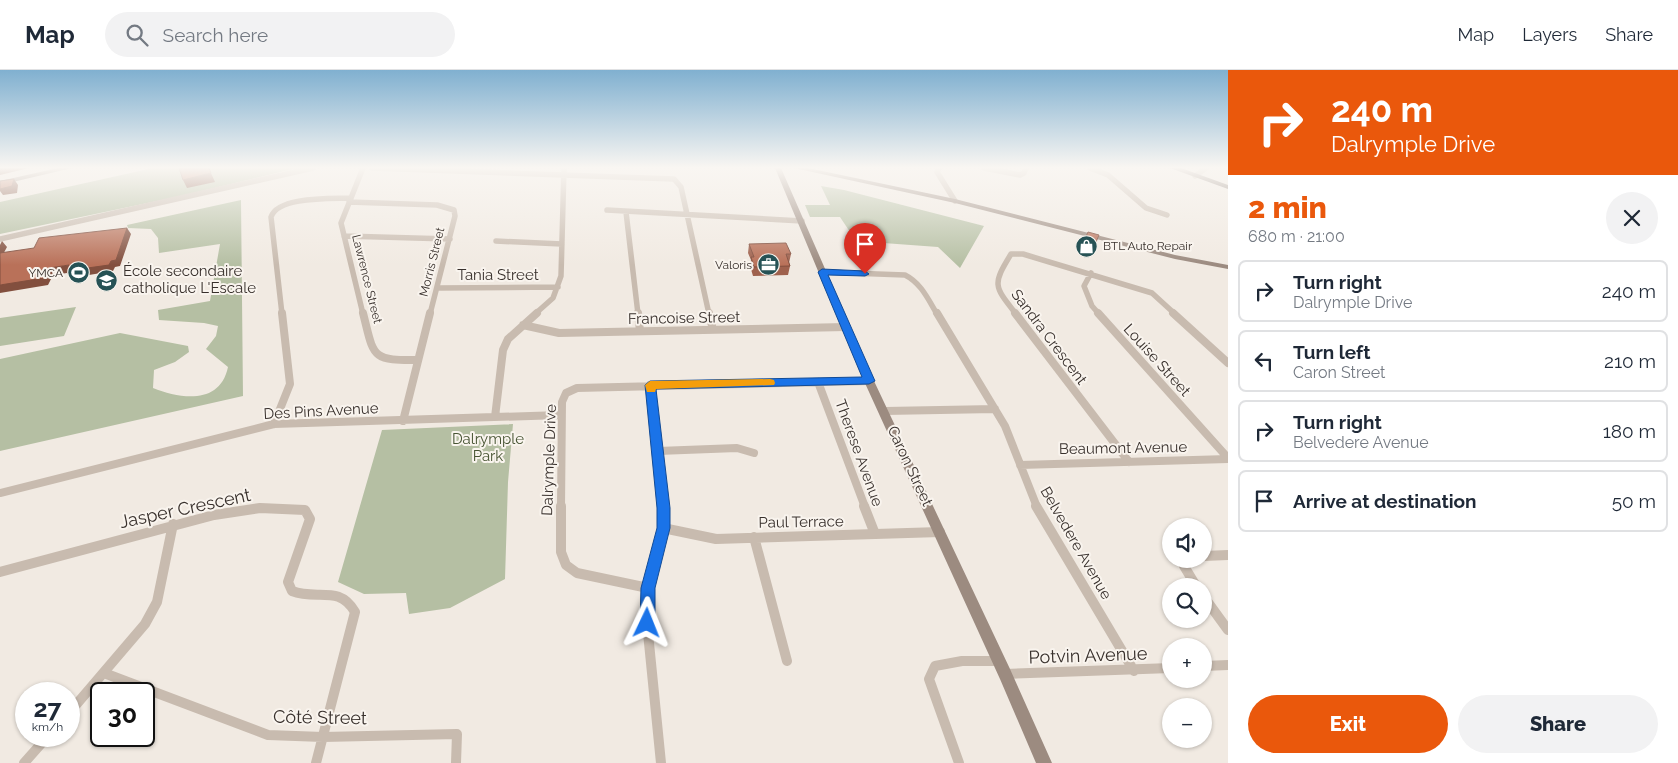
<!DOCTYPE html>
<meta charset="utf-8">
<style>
:root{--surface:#fff;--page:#f2f2f3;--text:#1f2937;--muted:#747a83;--line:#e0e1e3;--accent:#ea580c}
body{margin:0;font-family:Raleway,sans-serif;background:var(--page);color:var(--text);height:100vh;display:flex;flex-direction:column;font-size:19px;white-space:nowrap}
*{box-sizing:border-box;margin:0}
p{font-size:16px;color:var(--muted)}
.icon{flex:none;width:28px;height:28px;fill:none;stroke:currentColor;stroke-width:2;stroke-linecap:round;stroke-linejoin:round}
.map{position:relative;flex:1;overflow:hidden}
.side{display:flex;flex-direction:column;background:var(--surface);width:450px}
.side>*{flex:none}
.top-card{background:#ea580c;color:#fff;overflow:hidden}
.controls{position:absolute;left:1162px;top:448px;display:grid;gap:10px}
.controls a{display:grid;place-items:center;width:50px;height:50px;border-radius:50%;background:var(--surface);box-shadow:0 1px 4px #0004;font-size:25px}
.speed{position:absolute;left:15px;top:612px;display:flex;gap:10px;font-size:25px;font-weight:700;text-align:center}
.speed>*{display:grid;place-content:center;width:65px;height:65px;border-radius:50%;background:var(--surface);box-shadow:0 1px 4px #0004;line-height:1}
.speed small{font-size:12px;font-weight:400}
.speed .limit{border:2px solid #111;border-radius:8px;background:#fff;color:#111}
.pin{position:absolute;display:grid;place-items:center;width:42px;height:42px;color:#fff;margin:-51px -21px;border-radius:50% 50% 50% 0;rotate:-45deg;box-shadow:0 0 5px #0007}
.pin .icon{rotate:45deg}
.me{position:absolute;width:55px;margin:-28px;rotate:2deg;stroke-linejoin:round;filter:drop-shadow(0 0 4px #0008)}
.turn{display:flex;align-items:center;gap:18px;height:105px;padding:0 20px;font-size:22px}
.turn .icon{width:65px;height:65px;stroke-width:2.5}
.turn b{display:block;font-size:35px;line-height:42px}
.round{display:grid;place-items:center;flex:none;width:52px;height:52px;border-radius:26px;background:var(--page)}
.overview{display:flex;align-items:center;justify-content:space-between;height:85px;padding:0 20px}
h1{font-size:30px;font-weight:800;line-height:38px;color:var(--accent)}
.primary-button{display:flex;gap:10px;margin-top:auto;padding:10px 20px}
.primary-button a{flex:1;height:58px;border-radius:30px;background:var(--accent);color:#fff;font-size:20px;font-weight:800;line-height:58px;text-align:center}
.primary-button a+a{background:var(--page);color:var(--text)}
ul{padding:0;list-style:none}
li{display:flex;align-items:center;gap:15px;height:62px;margin:0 10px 8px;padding:0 10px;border:2px solid var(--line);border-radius:8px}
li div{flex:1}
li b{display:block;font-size:19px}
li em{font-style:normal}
header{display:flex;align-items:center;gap:30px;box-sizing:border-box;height:70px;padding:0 25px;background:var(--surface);border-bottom:1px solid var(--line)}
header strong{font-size:24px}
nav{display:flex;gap:28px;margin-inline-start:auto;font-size:18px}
.search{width:350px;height:45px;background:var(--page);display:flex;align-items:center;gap:12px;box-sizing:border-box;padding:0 18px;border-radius:28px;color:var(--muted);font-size:19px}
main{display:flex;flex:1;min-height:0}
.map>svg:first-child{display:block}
.green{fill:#b5bfa3}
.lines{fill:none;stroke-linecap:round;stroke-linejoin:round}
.street-far2{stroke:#c8bbaf;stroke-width:5.5}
.street-far1{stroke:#c8bbaf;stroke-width:8}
.street{stroke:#c8bbaf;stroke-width:10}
.secondary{fill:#9c8b80;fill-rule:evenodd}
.primary{fill:#78685f;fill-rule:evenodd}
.wall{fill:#9f614d}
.shaded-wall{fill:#824f3e}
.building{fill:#b97159;stroke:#824f3e}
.route{fill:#1a73e8;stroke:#114b97}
.slow{fill:#f59e0b}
.labels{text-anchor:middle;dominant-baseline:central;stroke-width:4;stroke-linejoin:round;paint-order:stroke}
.far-poi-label{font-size:12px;fill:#38302c;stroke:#f9f4ee;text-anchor:end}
.far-street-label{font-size:12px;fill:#38302c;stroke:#f9f4ee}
.poi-label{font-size:15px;fill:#38302c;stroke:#f9f4ee;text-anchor:start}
.street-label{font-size:15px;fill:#38302c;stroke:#f9f4ee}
.park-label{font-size:15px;fill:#475433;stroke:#f9f4ee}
.near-street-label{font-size:18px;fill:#38302c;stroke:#f9f4ee}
</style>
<header>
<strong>Map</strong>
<div class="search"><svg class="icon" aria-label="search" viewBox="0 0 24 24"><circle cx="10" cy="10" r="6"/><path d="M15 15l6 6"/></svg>Search here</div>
<nav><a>Map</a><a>Layers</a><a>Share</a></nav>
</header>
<main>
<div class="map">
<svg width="1228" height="693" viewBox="0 0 1228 693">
<rect width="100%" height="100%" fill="#f1eae2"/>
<path class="green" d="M153,98H297L181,126L0,164V132Z
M821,116L844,120L984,156L960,198L938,177L856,171L840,147H810L805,135H830Z
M241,130L243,326L0,381V289L120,263L188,276L189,282L175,292L154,300L153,318C181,329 220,335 228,297L206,279L216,266L218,256L204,253L159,250L158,240L210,231L220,174L159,183L158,168L151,159L128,158L127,155Z
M76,237L64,266L0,276V248Z
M513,354L508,412L505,509L450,538L409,544L406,523L364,524L338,512L382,360Z"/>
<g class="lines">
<path class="street-far2" d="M363,98L341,153L363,244
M372,98L674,109L681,117L709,244
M939,98L937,102L955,131
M984,98L1020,105L1024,103L1026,98
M1090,98L1108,105L1146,138L1167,145
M1195,106L1206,98
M349,132L437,135L454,140L455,146L430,244
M607,140L802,151
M626,142L638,244
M344,166L450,169
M0,169L313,98
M496,171L562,174
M822,202L905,205C921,213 928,229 937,244
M1091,203L1084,216L1092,236L1099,244
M438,218L558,217
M282,244L271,147C278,126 332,129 351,128
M535,244L553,228L561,206L564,98
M1016,244C994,216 992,215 1011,184H1023L1152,223L1175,244"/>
<path class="street-far1" d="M363,243C374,286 370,291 418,290
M638,243L640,261
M709,243L713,260
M937,243L1005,356L1037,437
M1015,243L1129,392
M1098,243L1228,388
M1173,243L1228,293
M523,255L559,263L846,257
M818,312L865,437
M650,315L663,437
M885,341L995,339
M495,347L503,280L508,269L537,243
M403,351L430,243
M274,354L290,314L282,243
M658,381L737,378L754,383
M1020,395L1228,389
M0,423L274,354L561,345
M561,437L562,332L566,323L577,318L869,311"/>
<path class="street" d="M561,436V482L566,495L577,503L648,518
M864,436L875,464
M1036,436L1134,601
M663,458L716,469L940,462
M754,467L787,591
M1204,486L1228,485
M1189,489L1184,496L1196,516
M0,502L214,445L260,438L305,440L310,449L288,512L292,521C317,531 339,514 355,542L316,693
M1204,527L1228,560
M1204,596L1228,595
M104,603L268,665L323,667L457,664L456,693
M1005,604L1171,598
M69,643L145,554L157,532L173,454
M24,693L48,666
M661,693L647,553L648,518L663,458V436
M959,693L929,609L935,596L962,591H998"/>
<path class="secondary" d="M58,98H72L0,115V111Z
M775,98H781L874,311L1010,599L1052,693H1036L1000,609L864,311Z
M794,98H808L955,129L1175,185L1228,195V199L1175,189L955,133Z"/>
<path class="primary" d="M1170,98H1181L1228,115V119Z"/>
</g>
<path class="wall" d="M1088,162L1096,172L1091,181L1080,178Z
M749,174L791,184L789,193L790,196L788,205L753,206L750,196L751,190L748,183Z"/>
<path class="shaded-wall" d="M0,98H29L0,105Z
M211,103L215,112L187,118L183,110Z
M14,109L18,115L17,123L3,125L0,121V119Z
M127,158L131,164L120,196L115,197L113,201L71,208L67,203L53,205L48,215L0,223V215L49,198L69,195L111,191Z
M2,171L7,177L0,190V175Z"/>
<path class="building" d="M179,98H209L211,103L183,110Z
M14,109L12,116L0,119V111Z
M127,158L116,190L111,191L109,195L66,201L69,195L49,198L44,208L0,215V183L34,178L39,168Z
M1088,162L1099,165L1096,172L1085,169Z
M786,173L791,184H786L790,196L754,197L751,187H754L749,174Z"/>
<linearGradient id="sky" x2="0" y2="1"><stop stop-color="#80b0d0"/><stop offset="0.5" stop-color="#f9f6f2"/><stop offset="1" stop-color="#f9f6f2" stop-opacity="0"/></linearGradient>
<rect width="1228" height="195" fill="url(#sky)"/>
<path class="route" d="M822,199L865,201L869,204L865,206L828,205L875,311L869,314L656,319L670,438V458L655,518V553L652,557L647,559L642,557L640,553L641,518L657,458V438L645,315L650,311L862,307L818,202Z"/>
<path class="slow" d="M770,309L774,310L775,313L774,315L656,319L655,322H647L645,315L650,311Z"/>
<defs>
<symbol id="shop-disc" viewBox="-11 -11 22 22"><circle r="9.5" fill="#265255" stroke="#f9f4ee"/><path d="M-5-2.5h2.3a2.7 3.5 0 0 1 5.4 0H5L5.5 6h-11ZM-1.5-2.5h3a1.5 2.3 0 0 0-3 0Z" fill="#fff"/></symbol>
<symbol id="office-disc" viewBox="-11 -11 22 22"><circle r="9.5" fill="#265255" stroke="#f9f4ee"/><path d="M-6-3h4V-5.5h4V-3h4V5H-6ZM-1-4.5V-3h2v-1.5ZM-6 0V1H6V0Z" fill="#fff"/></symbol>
<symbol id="stadium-disc" viewBox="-11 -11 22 22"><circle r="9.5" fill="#265255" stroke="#f9f4ee"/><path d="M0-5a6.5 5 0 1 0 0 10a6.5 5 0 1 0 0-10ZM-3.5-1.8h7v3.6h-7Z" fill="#fff"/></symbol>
<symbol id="school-disc" viewBox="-11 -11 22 22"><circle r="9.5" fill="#265255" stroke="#f9f4ee"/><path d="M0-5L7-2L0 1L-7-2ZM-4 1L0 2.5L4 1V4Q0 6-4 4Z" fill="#fff"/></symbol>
</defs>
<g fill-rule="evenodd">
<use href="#shop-disc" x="1074" y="164" width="25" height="25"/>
<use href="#office-disc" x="756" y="182" width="25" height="25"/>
<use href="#stadium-disc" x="66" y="190" width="25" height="25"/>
<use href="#school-disc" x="94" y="198" width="25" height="25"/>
</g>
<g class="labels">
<g class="far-poi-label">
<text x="1103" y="176" text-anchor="start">BTL Auto Repair</text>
<text x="752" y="195">Valoris</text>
<text x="63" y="203">YMCA</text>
</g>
<g class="far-street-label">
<text transform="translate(432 192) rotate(-76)">Morris Street</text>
<text transform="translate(367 209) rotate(76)">Lawrence Street</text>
</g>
<g class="poi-label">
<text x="123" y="201">École secondaire<tspan x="123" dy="17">catholique L'Escale</tspan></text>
</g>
<g class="street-label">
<text x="498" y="205">Tania Street</text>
<text transform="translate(684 248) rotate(-1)">Francoise Street</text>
<text transform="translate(1049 267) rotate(53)">Sandra Crescent</text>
<text transform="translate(1157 290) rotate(48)">Louise Street</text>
<text transform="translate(321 341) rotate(-3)">Des Pins Avenue</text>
<text transform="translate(1123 378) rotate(-1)">Beaumont Avenue</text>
<text transform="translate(859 383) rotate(70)">Therese Avenue</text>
<text transform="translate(549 390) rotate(-88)">Dalrymple Drive</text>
<text transform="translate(910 396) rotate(65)">Caron Street</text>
<text transform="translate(801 452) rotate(-1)">Paul Terrace</text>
<text transform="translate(1076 473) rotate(60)">Belvedere Avenue</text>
</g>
<g class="park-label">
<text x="488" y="369">Dalrymple<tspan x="488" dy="17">Park</tspan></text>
</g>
<g class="near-street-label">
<text transform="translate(185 438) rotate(-12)">Jasper Crescent</text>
<text transform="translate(1088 585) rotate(-2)">Potvin Avenue</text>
<text transform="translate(320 647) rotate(1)">Côté Street</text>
</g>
</g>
</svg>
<div class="controls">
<a><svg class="icon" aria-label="sound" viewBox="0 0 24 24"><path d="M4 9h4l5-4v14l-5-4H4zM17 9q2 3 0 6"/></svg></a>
<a><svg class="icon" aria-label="search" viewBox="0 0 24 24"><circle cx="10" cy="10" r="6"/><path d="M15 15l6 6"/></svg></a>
<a>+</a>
<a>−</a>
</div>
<div class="speed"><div>27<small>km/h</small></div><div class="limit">30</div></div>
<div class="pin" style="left:865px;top:204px;background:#d93025"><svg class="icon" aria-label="arrive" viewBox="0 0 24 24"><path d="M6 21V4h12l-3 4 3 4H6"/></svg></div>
<svg class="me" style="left:647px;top:553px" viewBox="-20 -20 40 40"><path d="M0-17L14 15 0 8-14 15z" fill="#1a73e8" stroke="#fff" stroke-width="4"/></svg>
</div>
<section class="side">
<div class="top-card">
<div class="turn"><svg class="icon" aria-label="right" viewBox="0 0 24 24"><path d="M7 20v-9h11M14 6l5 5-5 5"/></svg><div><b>240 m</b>Dalrymple Drive</div></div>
</div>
<div class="overview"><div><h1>2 min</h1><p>680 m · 21:00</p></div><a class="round"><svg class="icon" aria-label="close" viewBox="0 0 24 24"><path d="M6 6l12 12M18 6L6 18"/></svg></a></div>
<ul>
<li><svg class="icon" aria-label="right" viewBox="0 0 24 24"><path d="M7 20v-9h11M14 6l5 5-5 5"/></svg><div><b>Turn right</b><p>Dalrymple Drive</p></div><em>240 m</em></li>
<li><svg class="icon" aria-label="left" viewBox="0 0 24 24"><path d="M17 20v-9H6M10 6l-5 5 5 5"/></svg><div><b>Turn left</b><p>Caron Street</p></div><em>210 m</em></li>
<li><svg class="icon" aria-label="right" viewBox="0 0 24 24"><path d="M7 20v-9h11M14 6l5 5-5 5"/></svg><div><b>Turn right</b><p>Belvedere Avenue</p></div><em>180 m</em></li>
<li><svg class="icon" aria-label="arrive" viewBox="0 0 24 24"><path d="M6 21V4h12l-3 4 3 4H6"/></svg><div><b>Arrive at destination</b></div><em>50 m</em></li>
</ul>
<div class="primary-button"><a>Exit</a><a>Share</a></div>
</section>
</main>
